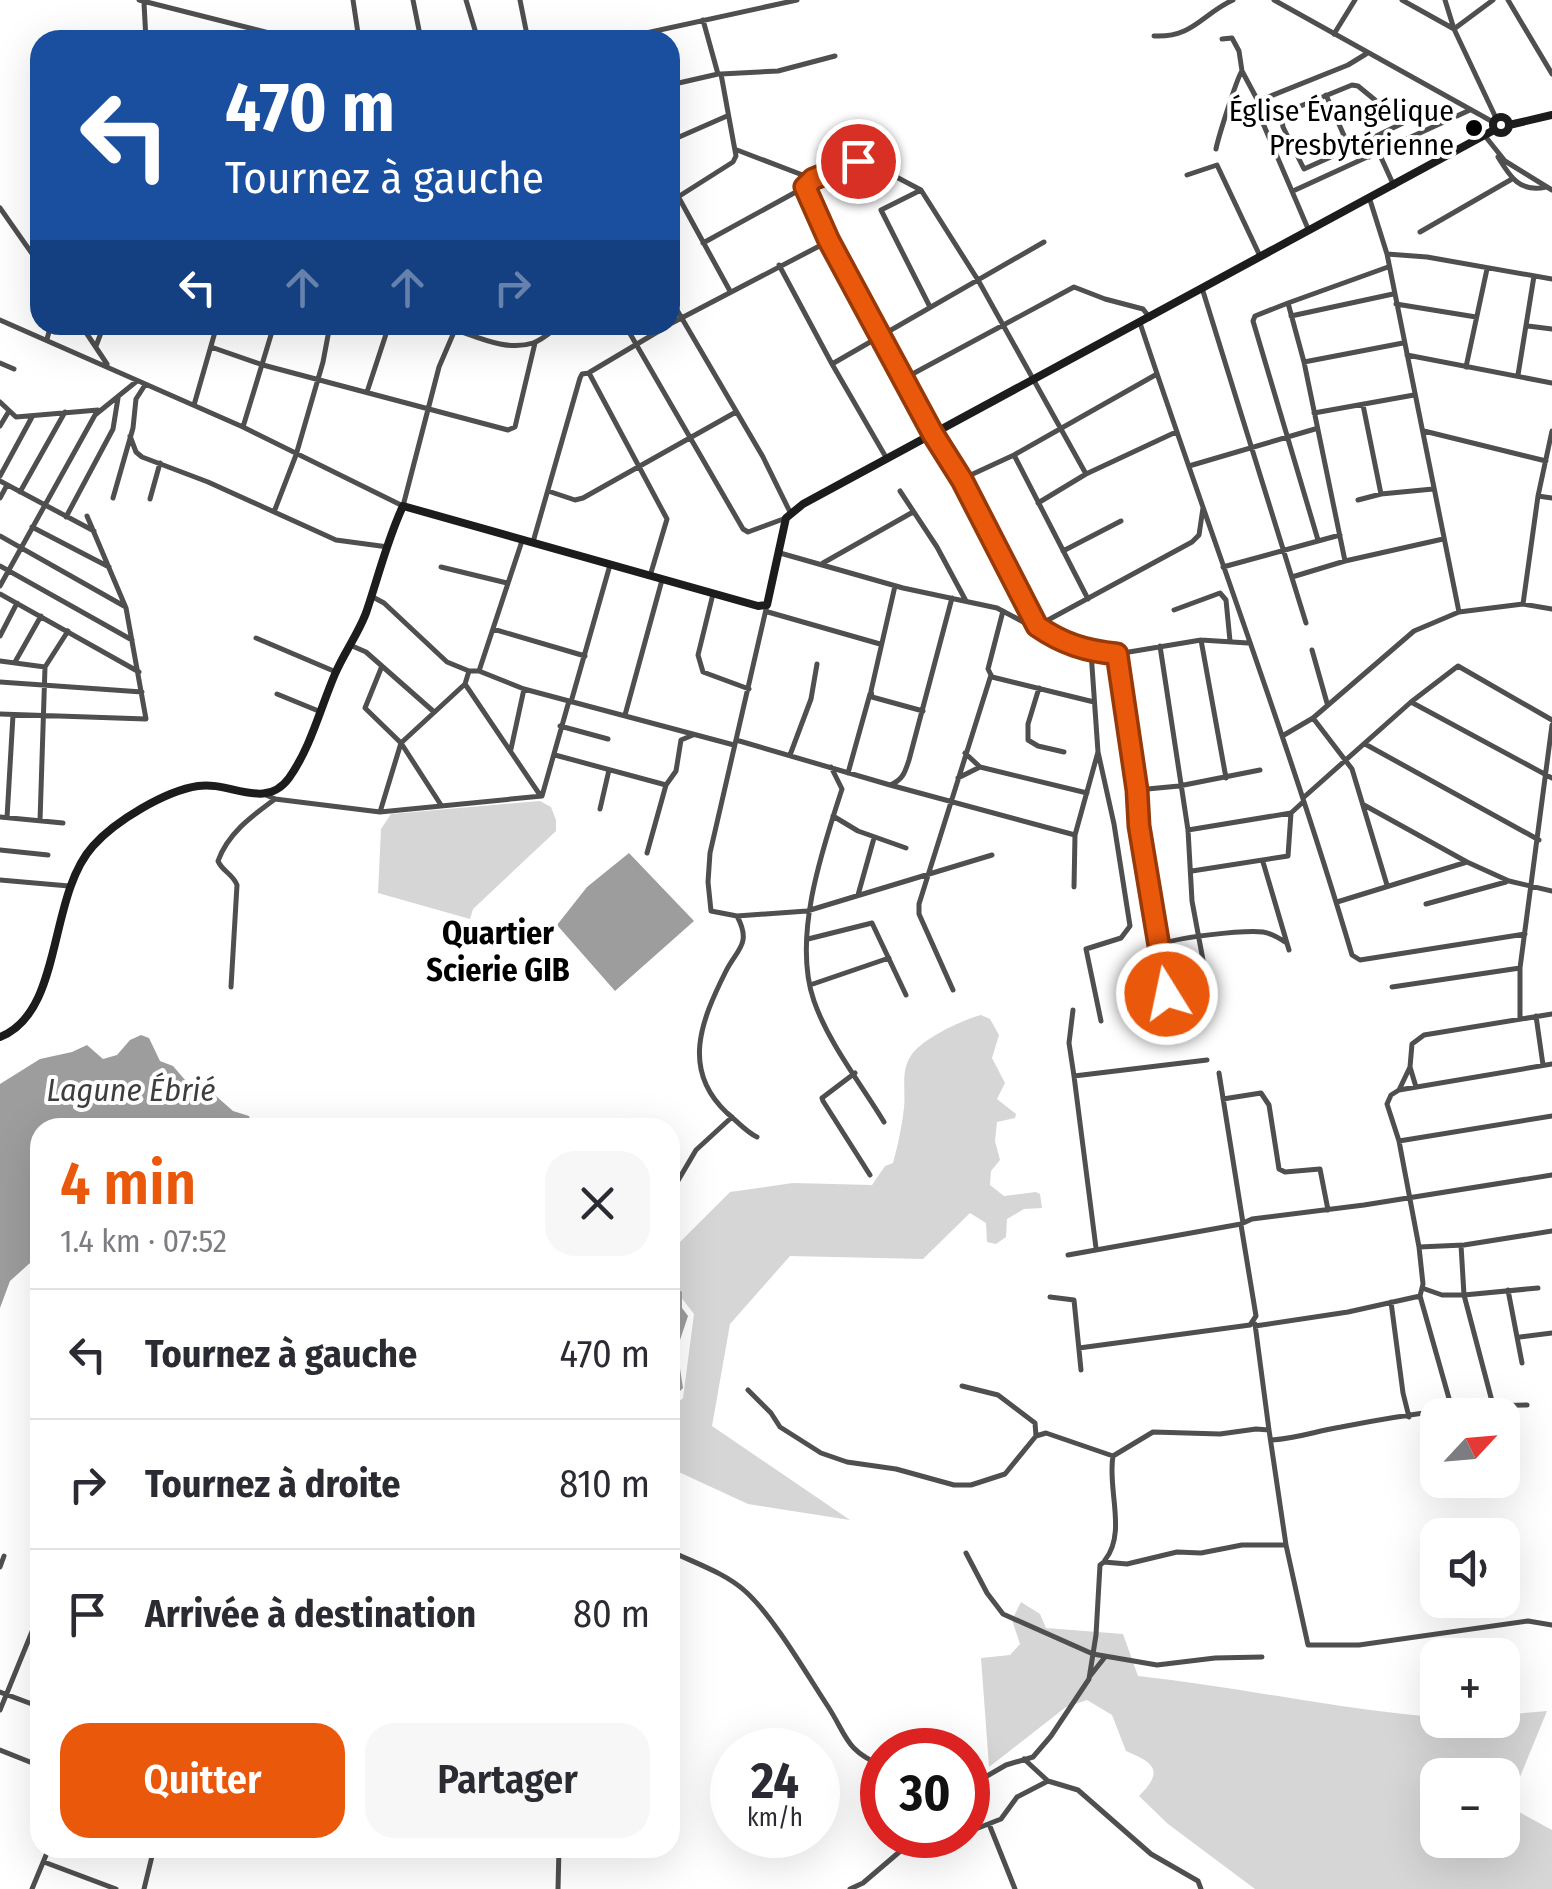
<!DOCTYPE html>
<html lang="fr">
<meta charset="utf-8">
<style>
:root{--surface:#fff;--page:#f7f7f7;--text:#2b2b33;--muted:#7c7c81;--line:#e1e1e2;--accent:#ea580c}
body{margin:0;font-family:"Fira Sans Condensed",sans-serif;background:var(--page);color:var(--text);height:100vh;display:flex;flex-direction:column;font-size:38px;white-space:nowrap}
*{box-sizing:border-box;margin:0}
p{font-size:32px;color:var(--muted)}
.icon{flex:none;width:55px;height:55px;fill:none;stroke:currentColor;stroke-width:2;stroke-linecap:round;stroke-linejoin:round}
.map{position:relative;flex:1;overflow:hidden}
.side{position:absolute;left:30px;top:1118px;width:650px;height:740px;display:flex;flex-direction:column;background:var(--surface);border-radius:30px;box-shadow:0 10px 40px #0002}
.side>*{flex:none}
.hud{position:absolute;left:30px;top:30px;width:650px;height:305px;border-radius:30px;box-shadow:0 10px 40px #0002;background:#1a4fa0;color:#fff;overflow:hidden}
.needle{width:65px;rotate:64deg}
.controls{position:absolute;left:1420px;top:1398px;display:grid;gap:20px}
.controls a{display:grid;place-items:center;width:100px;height:100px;border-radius:20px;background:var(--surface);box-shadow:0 10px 40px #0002;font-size:50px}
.speed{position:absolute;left:710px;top:1728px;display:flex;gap:20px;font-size:50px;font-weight:700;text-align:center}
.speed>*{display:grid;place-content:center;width:130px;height:130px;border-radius:50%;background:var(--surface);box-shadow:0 10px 40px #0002;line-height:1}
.speed small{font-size:25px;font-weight:400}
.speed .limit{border:15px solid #d22;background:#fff;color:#111}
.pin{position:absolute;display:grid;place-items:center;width:85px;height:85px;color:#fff;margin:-42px;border:5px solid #fff;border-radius:50%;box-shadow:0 2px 10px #0007}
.me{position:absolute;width:110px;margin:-55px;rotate:350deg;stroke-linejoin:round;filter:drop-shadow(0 0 8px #0008)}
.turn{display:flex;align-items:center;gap:35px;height:210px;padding:0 30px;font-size:45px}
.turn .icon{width:130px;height:130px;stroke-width:2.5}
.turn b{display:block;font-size:70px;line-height:85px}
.lanes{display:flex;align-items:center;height:95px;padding:0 30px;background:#0003;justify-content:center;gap:50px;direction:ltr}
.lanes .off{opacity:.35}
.round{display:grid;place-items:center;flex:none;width:105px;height:105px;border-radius:30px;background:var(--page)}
.head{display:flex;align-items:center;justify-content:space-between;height:170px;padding:0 30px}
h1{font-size:60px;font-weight:600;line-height:75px;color:var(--accent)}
.button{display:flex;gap:20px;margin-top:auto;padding:20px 30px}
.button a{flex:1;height:115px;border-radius:30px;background:var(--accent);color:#fff;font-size:40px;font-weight:600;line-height:115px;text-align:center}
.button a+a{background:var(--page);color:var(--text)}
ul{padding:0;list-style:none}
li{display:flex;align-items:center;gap:30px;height:130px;padding:0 30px;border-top:2px solid var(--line)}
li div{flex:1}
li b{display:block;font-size:38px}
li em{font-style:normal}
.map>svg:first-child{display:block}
.green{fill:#d6d6d6;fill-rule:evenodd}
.water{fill:#9d9d9d}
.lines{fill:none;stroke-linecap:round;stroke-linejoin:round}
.street{stroke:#4f4f4f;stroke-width:5}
.secondary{stroke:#1c1c1c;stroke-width:8}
.route-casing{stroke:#983908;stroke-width:25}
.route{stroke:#ea580c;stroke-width:18}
.poi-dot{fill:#000;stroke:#fff;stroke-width:4}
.labels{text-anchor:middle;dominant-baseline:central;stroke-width:8;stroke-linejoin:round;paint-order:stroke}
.poi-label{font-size:30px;fill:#000;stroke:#fff;text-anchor:end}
.neighbourhood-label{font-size:32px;font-weight:bold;fill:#000;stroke:#fff}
.water-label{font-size:32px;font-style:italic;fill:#3e3e3e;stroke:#fff}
</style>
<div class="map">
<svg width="1552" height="1889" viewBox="0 0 1552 1889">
<rect width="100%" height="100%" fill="#fff"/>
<path class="green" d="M540,801L551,807L556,820V831L473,909L470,919L378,893L381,829L391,814Z
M981,1015L990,1019L999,1035L992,1058L1005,1083L997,1099L1016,1114L1015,1118L997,1122L995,1141L1000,1160L991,1171L990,1185L1004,1196L1036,1192L1040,1194L1042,1208L1024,1209L1007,1219L1006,1237L996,1244L987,1242L986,1223L970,1213L923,1259L790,1256L730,1324L712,1426L850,1520L748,1504L670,1468V1409L683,1398L694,1314L670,1283V1252L730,1192L793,1183L872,1185L885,1166L893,1163C898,1145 902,1126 904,1108C906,1090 900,1070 912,1054C924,1038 962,1020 981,1015Z
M1021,1602L1040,1614L1046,1628L1123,1634L1138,1676C1259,1689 1383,1720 1502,1720L1503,1715L1547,1711L1508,1806L1552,1830V1889H1255L1168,1824L1139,1796C1164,1771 1155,1763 1126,1751L1112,1715L1087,1700L1066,1707L989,1767L981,1658L1010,1655L1020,1644L1012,1620ZM1438,1775H1502V1840H1438Z"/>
<path class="water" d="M629,853L694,921L615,991L557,925L587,887Z
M141,1035L149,1038L160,1061L173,1066L192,1088L208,1089L233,1111L249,1116L253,1127L40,1128V1254L10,1281L0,1308V1084L40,1059L72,1052L87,1045L103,1059L117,1055L130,1040Z
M670,1283L682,1292V1308L688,1316L677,1349L683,1388L670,1401Z"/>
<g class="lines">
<path class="street" d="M139,0L297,40
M353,0L359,40
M413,0L421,40
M466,0L478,40
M520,0L528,40
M1274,0L1493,122
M1402,0L1454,29
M1445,0L1454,29L1496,118
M1508,0L1552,74
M144,3L146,40
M1454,29L1493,0
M1334,34L1355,0
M1154,36C1193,38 1202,14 1233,0
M1222,39L1232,38L1239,51L1242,71
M614,40L797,0
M721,74L778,71L835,56
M670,85L718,74
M1326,95L1350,149
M1258,101L1348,65L1366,54
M1485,136L1505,161L1552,190
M670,141L727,116
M1362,143L1304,169L1283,127L1281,114L1352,85L1358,86L1403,123L1362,143L1369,157
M1216,149C1218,138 1238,75 1242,71L1258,101L1256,107L1309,231
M737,150L813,179
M1379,153L1394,186
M1498,157C1510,177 1520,193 1546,187
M801,175C818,228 849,276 875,325C929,426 985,525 1037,626L1192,542L1199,535L1203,508
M1187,175L1217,165L1260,256
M921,190L881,210L929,305
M1293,191L1470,110
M679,198L730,291
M1370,200L1387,254L1459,612
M670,202L733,162L736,156L721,74H718L703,20
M0,208L40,265
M1420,232L1512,179
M703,243L805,187L813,179L866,161L921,190L978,280L1086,474
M1387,254L1427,257L1552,279
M779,265L832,364
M1202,288L1306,623
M670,298L763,457L790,512
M1288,303L1255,316L1253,321L1318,540
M1396,304L1476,317
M1291,316L1393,294
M0,320L243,427L403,506L439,367L457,325
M1140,323C1210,534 1289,742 1352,955L1360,960L1525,934
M670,324L829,241
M81,325L107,364
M440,325C469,332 503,353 533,343C542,340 552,331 560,325
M625,325L743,529L748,532L786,518
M1528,326L1552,329
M47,339L51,325
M96,346L104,325
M211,347L263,365L508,430L515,427L535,343
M1407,355L1552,383
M1304,362L1403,343
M0,363L14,369
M1466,367L1487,269
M590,372L669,325
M1518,375L1534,276
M905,378L1074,287L1105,299L1143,309L1150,318
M367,392L389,325
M0,402L16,417L98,410
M194,405L217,325
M1363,405L1381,494L1433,489
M1314,413L1414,395
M0,426L9,411
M243,427L274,325
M1424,431L1546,461
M130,436L136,452L142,457L208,482L336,540L388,547
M1014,455L1088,599
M887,459L832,364L1044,242
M1189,466L1315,429
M0,476L32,417
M962,479L1014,455L1157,374
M0,481L94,531
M548,491L575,500L583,498L736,412
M900,491L937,547L966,601
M20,492L65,412
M1538,496L1552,498
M0,498L7,485
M113,498L133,428L136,399L145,385
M150,499L160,463
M1358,500L1381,494
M1038,503L1086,474L1176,432
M274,512L296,455L323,362L330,325
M66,517L113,429L118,398
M32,527L109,567
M0,536L124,606
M533,542L580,378L582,374L589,373L667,519L650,576
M1063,551L1121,521
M780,553L903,588L997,608L1057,640L1091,652L1117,654L1201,640L1248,643
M1345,561L1304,362L1288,303L1388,267
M823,563L913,512
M0,566L132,640
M441,567L507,583
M1223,567L1340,535
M1292,577L1345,561L1443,539
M0,586L95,415L137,381
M895,586L871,691L872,697L923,711
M0,594L139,672
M713,594L698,655L703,672L749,689
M371,596L384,603L447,662L469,671
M1523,604L1538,496L1552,431
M1174,610L1220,593L1226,600L1230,641
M1003,611L988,669L992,677L1094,702
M768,612L880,644
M493,629L585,656
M0,636L17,603
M256,638L336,672
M1201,640L1226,778
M350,645L366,652L433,711
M1160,646L1188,830L1192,901L1208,987
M1312,650L1327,703
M1117,654L1137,790L1140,834L1167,993
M0,661L45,667
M15,662L41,616
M382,666L365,708L401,743L441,805
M479,671L524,689L734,745
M0,682L142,692
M465,684L540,795
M1039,688L1028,724V740L1038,746L1064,752
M277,694L321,712
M571,702L610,565
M1411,702L1552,778
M0,714L146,719L126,608L87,516
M625,715L662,580
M1313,718L1352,769L1387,885
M560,726L608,739
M1284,735L1313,718L1414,631L1459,612L1523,604L1552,609
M736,740L890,785C903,780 905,772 909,760L952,598
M1365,744L1539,840
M511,749L524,689
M1098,752L1114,824L1130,926L1121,938L1086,949L1101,1021
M965,753L980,767L1087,793
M555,755L666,785L676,771L681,740L693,735
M790,755L811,699L817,664
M831,767L842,789C822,850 792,938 814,1001C829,1044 861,1084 884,1122
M848,773L870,694
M958,778L980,767
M890,785L1075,835
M1137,790L1179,786L1260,770
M266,795L275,799L380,812L542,796L569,701
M1303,798L1411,702L1458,666L1552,720
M1364,805L1467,862
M600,809L609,770
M380,812L401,743L465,684L469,671H479L522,541
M833,816L858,831L906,848
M0,817L63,823
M7,818L13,715
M40,821L45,667L68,631
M1188,830L1291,813L1303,802
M0,850L48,855
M647,853L666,785
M1263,862L1289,950
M1192,871L1288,856L1291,813
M0,880L69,886
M1074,887L1075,835L1098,752L1091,652
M858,895L874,838
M1337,902L1467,862L1509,881L1552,891
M1426,904L1506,882
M737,916L807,911L992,855
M808,939L872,923L906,995
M1159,946C1171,937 1246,930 1263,932C1270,933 1279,938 1285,942
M810,985L889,958
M231,987L237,885C233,874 222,871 218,861C228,833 252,816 275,799
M1392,987L1520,968
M953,990L919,914V904L991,675
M1073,1010L1069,1043L1074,1076
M1536,1016L1543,1065
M1520,1018V968L1552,725
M1410,1067L1399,1090L1391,1095L1387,1104L1399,1141L1419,1247L1464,1245L1552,1231
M855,1073L822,1098L823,1101L870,1175
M1219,1073L1243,1223
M1416,1087L1410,1067L1412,1044L1424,1035L1552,1014
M1399,1090L1552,1064
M1223,1099L1261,1093L1269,1105L1279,1169L1285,1172L1320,1169L1328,1210
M757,1137C746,1132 737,1121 727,1113C681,1070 701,1021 726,971C737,949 752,944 737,916L711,911L708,882L710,853L767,605
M1399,1141L1552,1116
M676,1184L696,1150L732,1117
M1461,1245L1464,1295L1538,1288
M1419,1247L1423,1284L1420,1296L1452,1409
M1096,1248L1074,1076L1207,1060
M1068,1255L1241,1224L1252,1219L1364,1205L1552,1175
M1422,1288L1442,1295H1464L1493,1405
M1508,1290L1522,1363
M1050,1297L1074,1300L1081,1370
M1391,1302L1403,1393L1409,1417
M1255,1324L1269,1430
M1255,1326L1348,1312L1420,1296
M1520,1337L1552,1333
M1079,1348L1250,1325L1256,1316L1241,1225
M962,1386L998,1395L1035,1423L1036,1436
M748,1390L771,1413L780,1427L821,1453L847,1462L896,1469L954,1485H971L1005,1474L1036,1436L1046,1433L1113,1456L1153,1432L1220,1434L1256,1429L1269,1430L1286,1545
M1272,1440C1299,1438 1316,1431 1341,1427C1402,1415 1465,1405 1527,1405
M670,1551C695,1563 725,1573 745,1591C773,1616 806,1673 827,1705C848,1737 844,1749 882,1766
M966,1553L987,1593L1003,1614L1093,1654L1157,1665L1215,1658L1262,1657
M1105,1560C1127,1533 1107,1488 1113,1456
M0,1567L4,1556
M1090,1676L1105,1657
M0,1692L40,1707
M0,1710L40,1612
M0,1750L40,1766
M1024,1759L1048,1781L1078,1790L1151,1854L1198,1881L1201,1889
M968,1787L1006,1765L1033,1757L1051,1736L1089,1679L1096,1635L1100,1565L1104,1562L1127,1564L1177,1552L1201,1553L1242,1545H1286L1308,1645H1359L1528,1621L1552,1625
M989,1824L1015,1889
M968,1832L1001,1819L1017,1797L1048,1781
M44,1862L116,1889
M32,1889L49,1848
M144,1889L154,1848
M558,1889L559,1848
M850,1889L863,1883L918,1836L939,1841L961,1835"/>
<path class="secondary" d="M1493 125a8 8 0 1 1 16 0a8 8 0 1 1-16 0Z
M1509,125L1552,115
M0,1037C64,1012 47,897 93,846C115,821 165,791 198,786C230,781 265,811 289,778C311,747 320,709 335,674C344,653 358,634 366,613C378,578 387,540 403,506L758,606L767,605L786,518L803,504L1494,130"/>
</g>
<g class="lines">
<defs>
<path id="route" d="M858,161L813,179L805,187L829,241L933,434L962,480L1037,626C1063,644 1086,651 1117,654L1137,790L1139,826L1167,994"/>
</defs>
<use href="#route" class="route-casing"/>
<use href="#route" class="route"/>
</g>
<circle class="poi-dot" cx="1474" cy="128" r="10"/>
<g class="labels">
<g class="poi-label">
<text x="1454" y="111">Église Évangélique<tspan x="1454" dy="34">Presbytérienne</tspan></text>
</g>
<g class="neighbourhood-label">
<text x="498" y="933">Quartier<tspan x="498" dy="37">Scierie GIB</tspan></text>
</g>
<g class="water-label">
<text x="131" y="1090">Lagune Ébrié</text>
</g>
</g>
</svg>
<div class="controls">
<a><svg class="needle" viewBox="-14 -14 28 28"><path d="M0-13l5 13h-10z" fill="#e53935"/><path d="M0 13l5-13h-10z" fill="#7c7c81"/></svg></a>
<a><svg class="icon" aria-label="sound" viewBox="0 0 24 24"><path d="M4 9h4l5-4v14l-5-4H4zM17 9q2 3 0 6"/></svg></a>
<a>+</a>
<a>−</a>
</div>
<div class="speed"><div>24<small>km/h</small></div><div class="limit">30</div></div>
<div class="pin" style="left:858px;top:161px;background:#d93025"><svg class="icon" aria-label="arrive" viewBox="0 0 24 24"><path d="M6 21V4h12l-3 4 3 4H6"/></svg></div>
<svg class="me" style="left:1167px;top:994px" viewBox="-20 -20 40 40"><circle r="17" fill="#ea580c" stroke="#fff" stroke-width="3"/><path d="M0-11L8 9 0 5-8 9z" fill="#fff"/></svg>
<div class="hud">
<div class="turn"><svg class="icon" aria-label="left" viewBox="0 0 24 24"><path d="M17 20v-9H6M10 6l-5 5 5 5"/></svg><div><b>470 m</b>Tournez à gauche</div></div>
<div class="lanes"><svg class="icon" aria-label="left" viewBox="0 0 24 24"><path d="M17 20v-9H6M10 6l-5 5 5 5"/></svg><svg class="icon off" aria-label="ahead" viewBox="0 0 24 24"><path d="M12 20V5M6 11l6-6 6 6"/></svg><svg class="icon off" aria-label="ahead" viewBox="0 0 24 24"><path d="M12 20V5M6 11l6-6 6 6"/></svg><svg class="icon off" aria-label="right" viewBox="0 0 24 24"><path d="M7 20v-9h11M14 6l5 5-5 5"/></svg></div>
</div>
<section class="side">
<div class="head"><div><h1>4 min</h1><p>1.4 km · 07:52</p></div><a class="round"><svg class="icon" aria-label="close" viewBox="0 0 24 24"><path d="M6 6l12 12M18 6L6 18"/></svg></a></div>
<ul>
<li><svg class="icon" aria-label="left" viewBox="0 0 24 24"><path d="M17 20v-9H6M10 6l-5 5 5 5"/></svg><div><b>Tournez à gauche</b></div><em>470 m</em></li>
<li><svg class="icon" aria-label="right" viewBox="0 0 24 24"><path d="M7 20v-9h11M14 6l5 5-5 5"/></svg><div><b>Tournez à droite</b></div><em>810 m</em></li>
<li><svg class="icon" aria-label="arrive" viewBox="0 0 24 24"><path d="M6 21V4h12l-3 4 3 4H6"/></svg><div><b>Arrivée à destination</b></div><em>80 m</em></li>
</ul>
<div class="button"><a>Quitter</a><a>Partager</a></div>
</section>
</div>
